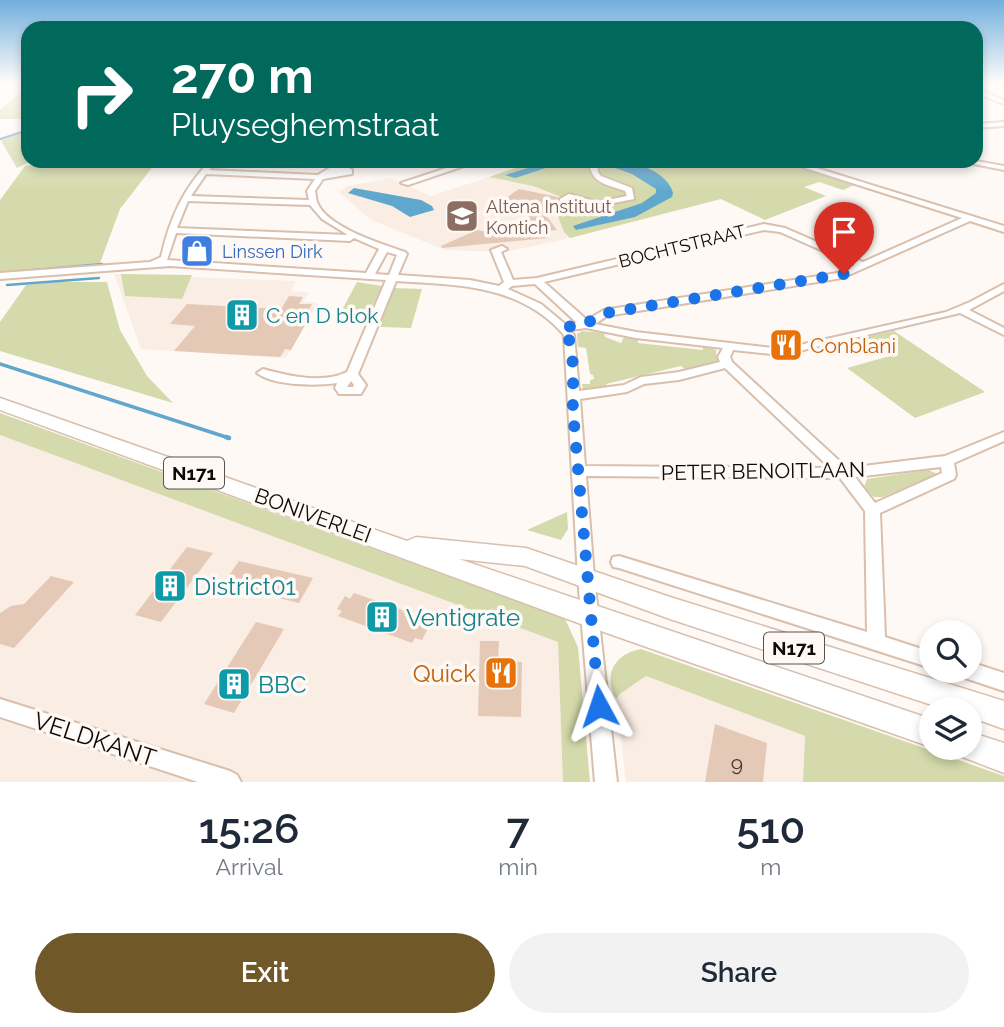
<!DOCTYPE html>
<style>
:root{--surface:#fff;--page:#f2f2f3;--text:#1f2937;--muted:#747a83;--accent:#705829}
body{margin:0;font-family:Raleway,sans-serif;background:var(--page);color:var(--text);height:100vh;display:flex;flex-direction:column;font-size:26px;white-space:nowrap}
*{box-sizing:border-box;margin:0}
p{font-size:23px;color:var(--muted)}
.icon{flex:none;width:38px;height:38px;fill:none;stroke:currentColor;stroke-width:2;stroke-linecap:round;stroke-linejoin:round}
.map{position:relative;height:782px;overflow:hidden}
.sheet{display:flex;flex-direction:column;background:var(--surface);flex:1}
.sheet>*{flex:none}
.hud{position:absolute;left:21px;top:21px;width:962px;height:147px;border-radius:21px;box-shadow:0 4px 10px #0003;background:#00695c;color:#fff;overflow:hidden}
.tools{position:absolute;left:919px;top:620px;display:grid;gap:14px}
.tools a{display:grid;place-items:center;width:63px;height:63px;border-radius:50%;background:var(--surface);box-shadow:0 4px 10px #0003;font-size:35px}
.pin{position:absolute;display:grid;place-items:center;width:60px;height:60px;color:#fff;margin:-72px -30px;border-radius:50% 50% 50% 0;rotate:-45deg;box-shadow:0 0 7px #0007}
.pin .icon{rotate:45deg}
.me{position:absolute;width:77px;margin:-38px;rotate:355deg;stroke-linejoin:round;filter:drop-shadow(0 0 5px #0008)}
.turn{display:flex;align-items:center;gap:24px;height:147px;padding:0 35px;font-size:32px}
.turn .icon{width:91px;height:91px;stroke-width:2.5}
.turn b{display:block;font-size:49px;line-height:60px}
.eta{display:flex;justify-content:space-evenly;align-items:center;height:119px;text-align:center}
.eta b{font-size:42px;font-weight:600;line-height:49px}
.button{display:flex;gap:14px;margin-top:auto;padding:14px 35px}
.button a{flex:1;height:80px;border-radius:42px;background:var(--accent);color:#fff;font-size:28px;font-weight:600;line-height:80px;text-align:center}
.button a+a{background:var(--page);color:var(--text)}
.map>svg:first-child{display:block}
.built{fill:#faede3}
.green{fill:#d4daab}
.water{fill:#5fa7cd}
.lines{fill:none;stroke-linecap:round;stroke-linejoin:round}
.stream-far3{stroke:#5fa7cd;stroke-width:2}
.stream-far2{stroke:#5fa7cd;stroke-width:2.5}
.stream-far1{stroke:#5fa7cd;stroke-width:3.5}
.stream{stroke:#5fa7cd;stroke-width:4.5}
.building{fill:#e4c9b6}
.minor-casing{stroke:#d9bfac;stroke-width:4}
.highway-casing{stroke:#d9bfac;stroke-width:3}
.minor{fill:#fff;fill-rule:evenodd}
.highway{fill:#fff;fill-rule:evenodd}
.route{stroke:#1a73e8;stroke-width:12;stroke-dasharray:0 21.6}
.labels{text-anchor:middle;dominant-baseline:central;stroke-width:7;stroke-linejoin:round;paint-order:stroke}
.far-education-label{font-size:18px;fill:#785e54;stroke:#fff9f5;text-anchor:start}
.far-street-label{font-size:18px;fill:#120904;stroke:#fff9f5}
.far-shop-label{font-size:18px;fill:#366cbe;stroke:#fff9f5;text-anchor:start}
.shield{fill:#fff9f5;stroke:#59514c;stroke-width:2}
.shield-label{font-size:19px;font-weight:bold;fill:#120904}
.culture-label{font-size:21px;fill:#0d838f;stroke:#fff9f5;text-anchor:start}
.food-label{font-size:21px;fill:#c56008;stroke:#fff9f5;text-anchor:start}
.street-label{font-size:21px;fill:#120904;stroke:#fff9f5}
.near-number-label{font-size:21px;fill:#463930}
.near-culture-label{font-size:24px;fill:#0d838f;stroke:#fff9f5;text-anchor:start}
.near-food-label{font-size:24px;fill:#c56008;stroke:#fff9f5;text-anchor:end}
.near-street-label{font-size:24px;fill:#120904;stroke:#fff9f5}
</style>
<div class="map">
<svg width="1004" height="782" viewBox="0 0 1004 782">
<rect width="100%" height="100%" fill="#fff9f5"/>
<path class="built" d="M489,177L533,186L562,198L565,202L556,212L564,232L570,238L506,252L445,250L371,220L339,192L347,186L391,178L431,196Z
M114,274L296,281L291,291L309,292L303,302L318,303L286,358L141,349Z
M0,435L558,642L563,782H0Z
M646,676L805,736L803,782H626L616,699L620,694Z"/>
<path class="green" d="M28,85V119H0V110Z
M28,131V161H46L27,163L17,168L0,139Z
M74,161H157L120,209L100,263L0,272V200L25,166Z
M536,161H776L854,185L843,190L819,182L804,187L826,196L765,220L721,199L570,238L564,232L556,212L564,203L558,201L561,197L533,186L489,177Z
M121,274L192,275L182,299L125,296Z
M56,282H107L120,330L147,376L173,403L0,351V322L26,285Z
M357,282L382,286L370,311L342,310Z
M394,288L422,289L411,328L381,327L380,320Z
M582,331L604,333L605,337L621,343L624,337L638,338V343L703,350V346L716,350L717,361L685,369L681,366L606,384L608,387L583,391L582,384H590V380L594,379L593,375L590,374L586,348L578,347L577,334Z
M894,331L985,392L915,418L847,368L890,356L866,337Z
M0,413L565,619L578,647L590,782H563L558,642L0,435Z
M928,470L938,474L883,497H874L864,487L867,479Z
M567,512L568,529L561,540L527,530Z
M641,649L1004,776V782H803L805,736L646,676L620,694L616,699C603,675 614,654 641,649Z"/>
<path class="water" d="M551,161L635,163C650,168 669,177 673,193L672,197L635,217L576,230L573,226L642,203L656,193V189L632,174L599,162L552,166L515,178L505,175Z
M354,188L421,200L432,206L434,210L410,217L392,206L348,193Z"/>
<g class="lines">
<path class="stream-far3" d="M0,139L28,130"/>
<path class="stream-far2" d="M0,273L102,264
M7,285L99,278"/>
<path class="stream-far1" d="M0,364L229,438"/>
<path class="stream" d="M226,437L229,438"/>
</g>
<path class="building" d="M519,189L558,197L557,202L544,213L557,230L543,231L548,238L442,248L441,246L477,230L487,232L533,225L521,209L513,208L509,210L493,207Z
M289,296L303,297L299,304H312L303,320H308L291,350L285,349L280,357L174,351L195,326L170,324L187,304L281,309Z
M187,547L213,553L161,622L135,615Z
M239,561L313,578L299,603L223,584Z
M51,576L74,582L14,648L0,644V613L11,606L24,604Z
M354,593L425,618L422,624L429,626L422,640L415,638L412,643L338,616L342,611L337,609L345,596L350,599Z
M256,622L284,629L234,713L204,704Z
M480,641H499L498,661L522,662L521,717L478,716Z
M715,724L767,743L763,782H705Z"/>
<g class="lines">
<defs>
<path id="minor" d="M0,82H4L0,85Z
M976,89L1004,100V104L976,93Z
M1004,122V126L976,128V124Z
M210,161H218L209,170L318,175L341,161H350L344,165L352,170V174L323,179L315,191C316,195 316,199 317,202C326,227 382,244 405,252L407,254L398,275L470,280L499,286L504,282L491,250L502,246L507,249L501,252L513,280L537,278L764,224L785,228L863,262L962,218L783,161H794L1004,226V232L970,221L842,278L607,316L595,324L636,332L782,349L946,312L970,302L1004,284V291L969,310L1004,328V335L960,313L782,355L733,350L730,357L732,362L847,468L945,456L1004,432V441L954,463L956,475L954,479L880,513L885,637L931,652V668L619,568L613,567L611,562L613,557L619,556L867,632L865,511L840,478L586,476L594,577L617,782H595L578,577L564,335C520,284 457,285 396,281L358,374L366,385L361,394H339L335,388L337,383C316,386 274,386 257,373L263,369C288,376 323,384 347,372L386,280L170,266L0,279V273L150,262L161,257C170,218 183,189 210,161ZM206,174L315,179L307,191L309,200L191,196ZM188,201L310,205L322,219L348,235L177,228ZM764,230L780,232L855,265L837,273L604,310L587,320L544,282ZM176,233L350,241L354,238L379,249L366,273L167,260ZM387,252L397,255L389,275L375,274ZM535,284L577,323L565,324L541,304L508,289L512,286ZM586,328L636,338L723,348L718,357L720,362L679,372L641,377L624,385L579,391L574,335L570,330ZM725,368L830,468L585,466L580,399L627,392L644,384L679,380ZM351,381L354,385L353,387H347ZM941,467L942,473L875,503L855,477Z
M468,161H479L408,185L401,183Z
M589,161H597L598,172L601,176L632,188L634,199L598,206L570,199L566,203H560V199L569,194L598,202L627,196L625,191C606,184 591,184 589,161Z
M959,161H976L1004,166V170Z
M970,662L1004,673V691L959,676L957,670H970Z
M0,699L230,771L237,775L241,782H198L0,717Z"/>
<path id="highway" d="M0,398L407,541L416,537L526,548L670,597L1004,701V729L970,717V709H944L670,619L525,566L459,559L931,719V747L581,624L0,410Z
M970,732L1004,743V773L960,756L956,747H970Z"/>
</defs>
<use href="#minor" class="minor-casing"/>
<use href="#highway" class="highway-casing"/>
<use href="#minor" class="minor"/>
<use href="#highway" class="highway"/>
</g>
<linearGradient id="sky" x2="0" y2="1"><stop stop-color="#71afdd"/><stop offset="0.43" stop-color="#fffcfa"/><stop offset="1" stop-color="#fffcfa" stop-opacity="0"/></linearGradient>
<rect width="1004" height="192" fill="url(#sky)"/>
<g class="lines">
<path class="route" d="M599,706L573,412C572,388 577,346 563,327L586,325L596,316L606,313L844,274"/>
</g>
<defs>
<symbol id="school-square" viewBox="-11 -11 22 22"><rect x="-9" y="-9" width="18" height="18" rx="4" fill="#8d6e63" stroke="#fff9f5"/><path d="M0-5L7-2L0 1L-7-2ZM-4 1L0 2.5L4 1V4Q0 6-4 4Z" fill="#fff"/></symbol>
<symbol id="shop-square" viewBox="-11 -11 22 22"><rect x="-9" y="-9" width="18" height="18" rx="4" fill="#3f7fe0" stroke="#fff9f5"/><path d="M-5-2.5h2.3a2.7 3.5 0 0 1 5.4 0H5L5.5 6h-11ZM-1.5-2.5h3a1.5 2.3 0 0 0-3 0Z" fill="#fff"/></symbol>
<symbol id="building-square" viewBox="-11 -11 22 22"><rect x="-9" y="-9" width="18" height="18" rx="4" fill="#0f9aa8" stroke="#fff9f5"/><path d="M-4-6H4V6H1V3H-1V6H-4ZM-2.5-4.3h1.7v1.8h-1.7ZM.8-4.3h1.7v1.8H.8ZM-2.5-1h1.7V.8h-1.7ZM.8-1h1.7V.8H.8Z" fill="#fff"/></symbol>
<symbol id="restaurant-square" viewBox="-11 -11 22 22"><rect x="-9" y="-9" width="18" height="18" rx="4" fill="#e8710a" stroke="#fff9f5"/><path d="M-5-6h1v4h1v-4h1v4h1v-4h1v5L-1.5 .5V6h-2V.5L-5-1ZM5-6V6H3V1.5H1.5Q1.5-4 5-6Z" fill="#fff"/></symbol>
</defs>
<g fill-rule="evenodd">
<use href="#school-square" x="443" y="197" width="38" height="38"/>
<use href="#shop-square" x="178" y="232" width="38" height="38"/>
<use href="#building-square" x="223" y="296" width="38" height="38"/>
<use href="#restaurant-square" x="767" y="326" width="38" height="38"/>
<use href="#building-square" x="151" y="567" width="38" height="38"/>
<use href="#building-square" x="363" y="598" width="38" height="38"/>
<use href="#restaurant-square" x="482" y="654" width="38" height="38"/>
<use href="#building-square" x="215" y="665" width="38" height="38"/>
</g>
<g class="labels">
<g class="far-education-label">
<text x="486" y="206">Altena Instituut<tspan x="486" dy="21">Kontich</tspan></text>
</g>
<g class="far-street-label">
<text transform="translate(682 246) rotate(-14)">BOCHTSTRAAT</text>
</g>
<g class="far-shop-label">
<text x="222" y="251">Linssen Dirk</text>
</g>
<g class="shield">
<rect x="164" y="457.5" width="60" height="31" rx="5"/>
<rect x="764" y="632.5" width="60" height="31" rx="5"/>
</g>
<g class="shield-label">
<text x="194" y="473">N171</text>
<text x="794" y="648">N171</text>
</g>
<g class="culture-label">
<text x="266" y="315">C en D blok</text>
</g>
<g class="food-label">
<text x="810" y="345">Conblani</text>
</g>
<g class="street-label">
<text transform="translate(763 471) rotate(-1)">PETER BENOITLAAN</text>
<text transform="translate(313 515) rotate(20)">BONIVERLEI</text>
</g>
<g class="near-number-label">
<text x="737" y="763">9</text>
</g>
<g class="near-culture-label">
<text x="194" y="586">District01</text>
<text x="406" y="617">Ventigrate</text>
<text x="258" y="684">BBC</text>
</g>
<g class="near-food-label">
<text x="476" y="673">Quick</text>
</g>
<g class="near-street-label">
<text transform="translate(95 739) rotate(18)">VELDKANT</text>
</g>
</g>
</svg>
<div class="tools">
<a><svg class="icon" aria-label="search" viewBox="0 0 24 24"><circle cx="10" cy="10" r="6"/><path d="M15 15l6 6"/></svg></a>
<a><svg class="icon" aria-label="layers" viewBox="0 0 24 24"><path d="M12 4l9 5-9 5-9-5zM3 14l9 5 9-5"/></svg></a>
</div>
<div class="pin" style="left:844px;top:274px;background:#d93025"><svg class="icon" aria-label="arrive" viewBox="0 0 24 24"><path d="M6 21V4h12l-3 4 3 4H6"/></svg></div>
<svg class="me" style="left:599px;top:706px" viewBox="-20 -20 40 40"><path d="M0-17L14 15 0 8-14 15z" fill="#1a73e8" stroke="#fff" stroke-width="4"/></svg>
<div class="hud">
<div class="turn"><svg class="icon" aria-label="right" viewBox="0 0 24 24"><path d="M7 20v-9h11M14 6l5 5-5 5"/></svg><div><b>270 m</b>Pluyseghemstraat</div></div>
</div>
</div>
<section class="sheet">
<div class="eta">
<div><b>15:26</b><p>Arrival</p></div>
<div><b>7</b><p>min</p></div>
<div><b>510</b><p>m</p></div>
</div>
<div class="button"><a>Exit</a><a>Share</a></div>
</section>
